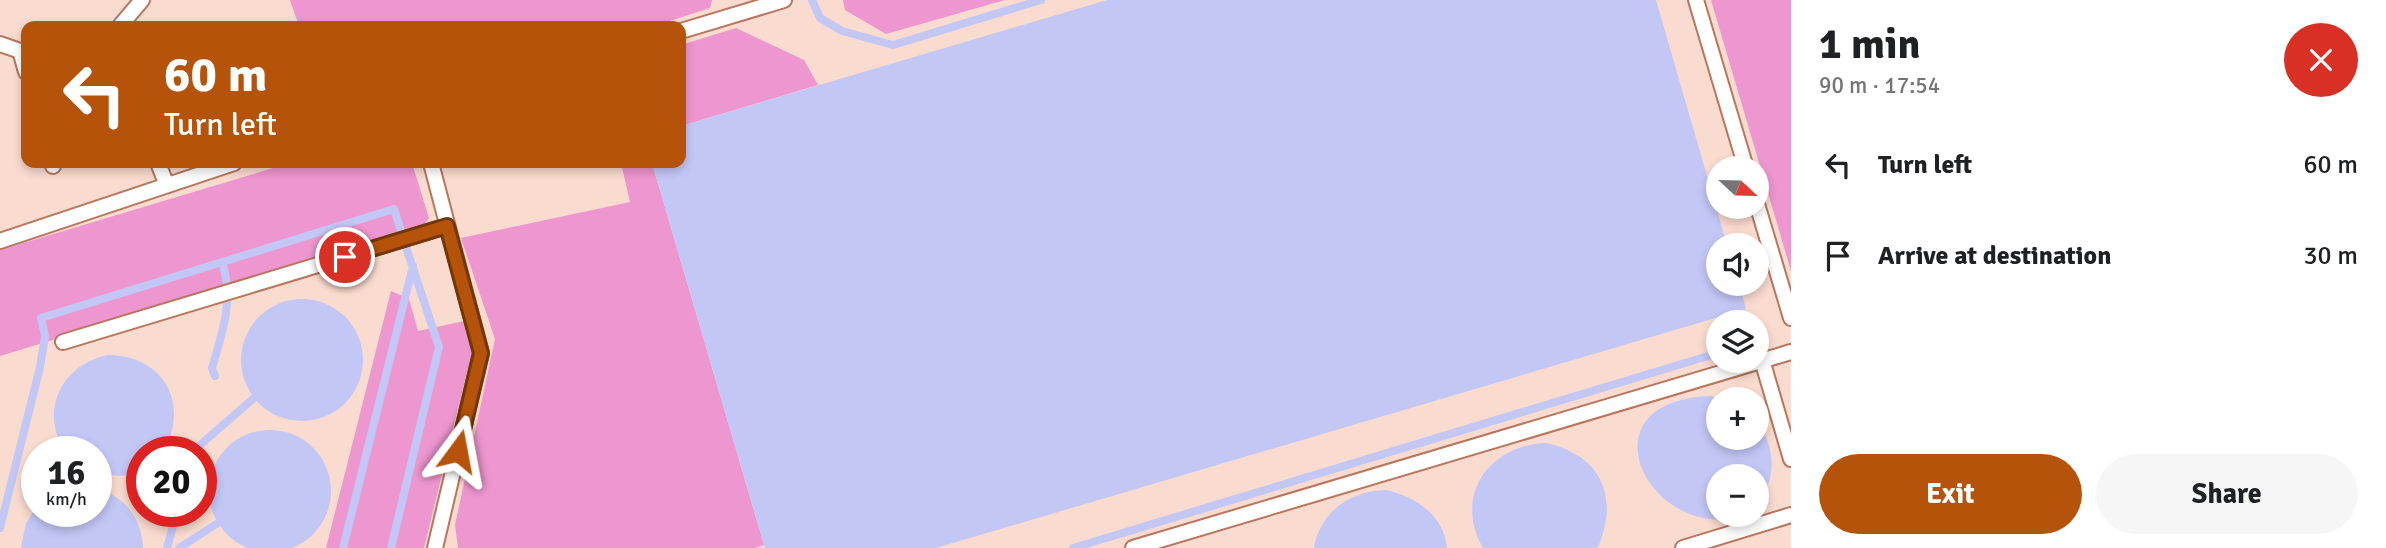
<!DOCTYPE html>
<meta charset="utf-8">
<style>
:root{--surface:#fff;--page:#f6f6f6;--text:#202124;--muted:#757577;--accent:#b45309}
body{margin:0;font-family:Signika,sans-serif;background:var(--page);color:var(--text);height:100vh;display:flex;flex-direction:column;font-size:26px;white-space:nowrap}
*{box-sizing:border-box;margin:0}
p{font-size:23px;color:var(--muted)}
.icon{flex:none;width:38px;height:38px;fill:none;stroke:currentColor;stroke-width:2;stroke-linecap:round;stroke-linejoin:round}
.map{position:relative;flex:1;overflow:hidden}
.drawer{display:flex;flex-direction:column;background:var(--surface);width:595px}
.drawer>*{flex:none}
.guide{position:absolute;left:21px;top:21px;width:665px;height:147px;border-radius:14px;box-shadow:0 4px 10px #0003;background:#b45309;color:#fff;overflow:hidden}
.needle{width:46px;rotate:112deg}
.fabs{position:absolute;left:1706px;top:156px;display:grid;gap:14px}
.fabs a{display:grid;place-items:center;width:63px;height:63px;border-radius:50%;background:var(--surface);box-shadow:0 4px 10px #0003;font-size:35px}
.speed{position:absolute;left:21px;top:436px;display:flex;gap:14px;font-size:35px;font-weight:700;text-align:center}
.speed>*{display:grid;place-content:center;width:91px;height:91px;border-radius:50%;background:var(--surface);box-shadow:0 4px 10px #0003;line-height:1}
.speed small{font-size:18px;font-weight:400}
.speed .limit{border:10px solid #d22;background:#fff;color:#111}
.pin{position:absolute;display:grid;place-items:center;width:60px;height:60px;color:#fff;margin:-30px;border:4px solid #fff;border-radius:50%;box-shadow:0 2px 7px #0007}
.me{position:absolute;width:77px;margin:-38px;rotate:13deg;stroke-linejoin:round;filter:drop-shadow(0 0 5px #0008)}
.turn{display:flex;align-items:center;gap:24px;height:147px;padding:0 28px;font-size:32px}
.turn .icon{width:91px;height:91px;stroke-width:2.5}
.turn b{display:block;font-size:49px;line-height:60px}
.round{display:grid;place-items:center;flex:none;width:74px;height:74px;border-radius:37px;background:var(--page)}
.overview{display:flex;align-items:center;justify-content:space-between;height:119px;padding:0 28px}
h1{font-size:42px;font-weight:700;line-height:52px}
.button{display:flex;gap:14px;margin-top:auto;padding:14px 28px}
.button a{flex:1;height:80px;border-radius:42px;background:var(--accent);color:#fff;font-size:28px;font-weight:700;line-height:80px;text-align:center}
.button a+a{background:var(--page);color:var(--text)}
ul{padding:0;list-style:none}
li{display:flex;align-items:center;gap:21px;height:91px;padding:0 28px}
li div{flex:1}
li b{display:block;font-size:26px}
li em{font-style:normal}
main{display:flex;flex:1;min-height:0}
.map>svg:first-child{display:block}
.green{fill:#ee96cf}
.water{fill:#c2c7f6}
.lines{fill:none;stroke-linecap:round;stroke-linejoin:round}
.stream{stroke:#c2c7f6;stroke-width:8}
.lane-casing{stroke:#ba755c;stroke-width:18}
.lane{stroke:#fff;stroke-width:14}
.route-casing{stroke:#753606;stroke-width:18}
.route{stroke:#b45309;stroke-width:12}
</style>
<main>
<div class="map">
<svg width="1791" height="548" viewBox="0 0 1791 548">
<rect width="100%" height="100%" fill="#fadbcf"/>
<path class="green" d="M290,0H712L710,8L654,26H299Z
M843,0H1005L886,34L845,10Z
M1711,0H1791V271Z
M736,28L804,60L818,85L681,126V45Z
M290,163H412L429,218L423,227L0,356V250Z
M621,163H652L764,545L755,548H458L455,525L495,339L461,238L630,202Z
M391,291L409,299L418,331L464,321L472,352L424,548H326Z"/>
<path class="water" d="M1107,0H1656L1727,245H1718V284H1739L1746,309L936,548H765L652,163H681V126Z
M241 360a61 61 0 1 1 122 0a61 61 0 1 1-122 0Z
M107,355C163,355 190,402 164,451L142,452V470L123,476L96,474V452L64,451C40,409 61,366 107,355Z
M1711,396L1723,399H1718V438H1757V421C1776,448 1777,479 1757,506V476H1718V514L1750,515C1650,548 1576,400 1711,396Z
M209 491a61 61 0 1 1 122 0a61 61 0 1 1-122 0Z
M1546,443C1600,455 1619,495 1599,545L1597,548H1483C1453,496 1489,445 1546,443Z
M96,488C125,496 142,519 143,548H21L26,523L37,506V511H96Z
M1386,490C1416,497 1444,515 1447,548H1314C1320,511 1351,491 1386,490Z"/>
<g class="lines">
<path class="stream" d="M812,0L820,18L842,31L893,45L1041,0
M215,376L212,368C223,331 234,299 222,262
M192,452L254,398
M0,528L40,367L45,336L41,318L394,209L402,234
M167,548L177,511
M179,548L218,523
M343,548L413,266
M391,548L439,347L406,247
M1073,548L1718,353"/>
<defs>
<path id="lane" d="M1696,0L1746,168
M120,26L142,0
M681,31L784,0
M0,44L26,53
M21,54L26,72
M52,163L53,166
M158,163L166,183
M431,163L481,353L435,548
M1757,204L1791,318
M0,241L234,163
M63,342L447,226
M1762,360L1791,459
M1133,548L1791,352
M1683,548L1791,515"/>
</defs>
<use href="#lane" class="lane-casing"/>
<use href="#lane" class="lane"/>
</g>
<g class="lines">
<defs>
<path id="route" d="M345,257L447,226L481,353L458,451"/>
</defs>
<use href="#route" class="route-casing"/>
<use href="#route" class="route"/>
</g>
</svg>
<div class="fabs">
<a><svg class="needle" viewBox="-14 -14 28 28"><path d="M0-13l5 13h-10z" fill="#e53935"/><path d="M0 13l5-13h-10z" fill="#757577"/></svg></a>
<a><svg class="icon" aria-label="sound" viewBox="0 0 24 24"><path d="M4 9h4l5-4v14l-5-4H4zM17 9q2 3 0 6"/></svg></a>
<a><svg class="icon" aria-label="layers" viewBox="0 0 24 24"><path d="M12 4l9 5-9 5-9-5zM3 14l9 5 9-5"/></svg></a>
<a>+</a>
<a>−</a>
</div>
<div class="speed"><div>16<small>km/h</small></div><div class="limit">20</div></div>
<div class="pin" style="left:345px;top:257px;background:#d93025"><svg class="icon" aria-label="arrive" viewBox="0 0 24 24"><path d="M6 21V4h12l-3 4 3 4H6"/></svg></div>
<svg class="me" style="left:458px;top:451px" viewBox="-20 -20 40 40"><path d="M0-17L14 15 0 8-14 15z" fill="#b45309" stroke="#fff" stroke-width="4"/></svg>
<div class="guide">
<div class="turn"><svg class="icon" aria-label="left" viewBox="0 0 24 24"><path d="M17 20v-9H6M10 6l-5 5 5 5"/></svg><div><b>60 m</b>Turn left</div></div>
</div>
</div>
<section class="drawer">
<div class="overview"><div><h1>1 min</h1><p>90 m · 17:54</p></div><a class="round" style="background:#d93025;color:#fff"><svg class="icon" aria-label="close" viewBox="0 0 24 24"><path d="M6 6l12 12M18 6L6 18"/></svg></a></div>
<ul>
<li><svg class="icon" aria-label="left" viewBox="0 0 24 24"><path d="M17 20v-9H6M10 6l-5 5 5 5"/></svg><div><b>Turn left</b></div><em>60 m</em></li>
<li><svg class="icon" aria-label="arrive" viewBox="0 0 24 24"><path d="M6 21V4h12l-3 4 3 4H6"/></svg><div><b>Arrive at destination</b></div><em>30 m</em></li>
</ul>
<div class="button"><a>Exit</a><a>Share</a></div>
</section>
</main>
